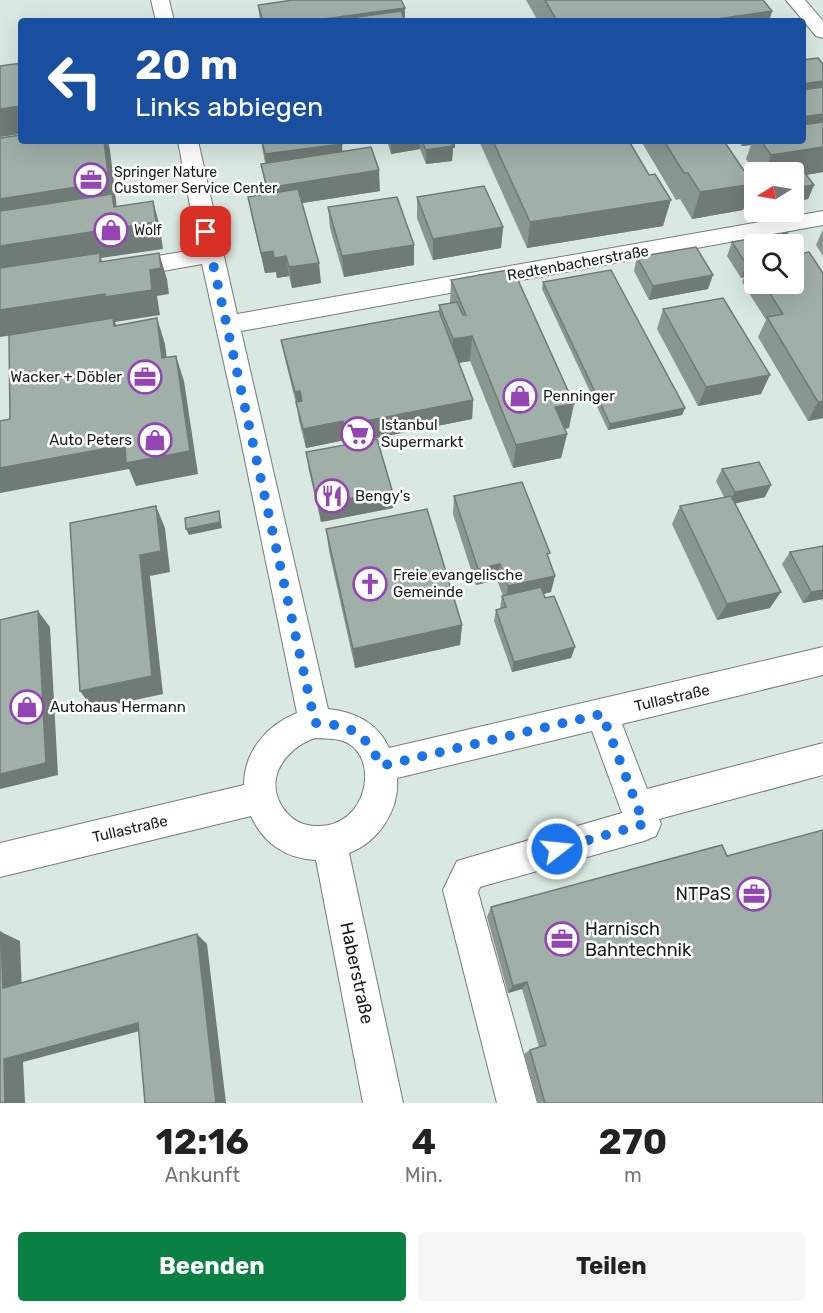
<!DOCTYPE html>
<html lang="de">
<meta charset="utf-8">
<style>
:root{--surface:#fff;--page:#f6f6f6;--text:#222;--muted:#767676;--accent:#0b8043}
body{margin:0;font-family:Rubik,sans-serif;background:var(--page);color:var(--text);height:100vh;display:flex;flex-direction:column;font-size:22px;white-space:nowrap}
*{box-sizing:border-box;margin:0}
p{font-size:20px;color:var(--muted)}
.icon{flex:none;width:33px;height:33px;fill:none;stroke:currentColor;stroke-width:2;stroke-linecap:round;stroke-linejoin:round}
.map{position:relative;height:1103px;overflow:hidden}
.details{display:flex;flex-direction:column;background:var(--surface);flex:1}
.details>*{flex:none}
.banner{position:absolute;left:18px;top:18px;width:788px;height:126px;border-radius:6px;box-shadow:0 6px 24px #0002;background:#1a4fa0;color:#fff;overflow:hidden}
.needle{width:39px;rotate:259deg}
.controls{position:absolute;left:744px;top:162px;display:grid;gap:12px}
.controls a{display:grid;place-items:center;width:60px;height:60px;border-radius:6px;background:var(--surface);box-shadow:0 6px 24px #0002;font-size:30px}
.pin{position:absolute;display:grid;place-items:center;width:51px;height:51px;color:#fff;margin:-26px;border-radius:12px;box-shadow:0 3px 9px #0006}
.me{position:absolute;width:66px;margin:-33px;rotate:74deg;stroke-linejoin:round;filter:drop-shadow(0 0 4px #0008)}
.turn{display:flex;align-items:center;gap:21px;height:126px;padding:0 18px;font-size:27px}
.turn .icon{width:78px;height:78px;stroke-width:2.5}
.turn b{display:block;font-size:42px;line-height:51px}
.eta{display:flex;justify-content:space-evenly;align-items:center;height:102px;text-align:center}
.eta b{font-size:36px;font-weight:700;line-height:42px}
.action{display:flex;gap:12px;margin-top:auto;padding:12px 18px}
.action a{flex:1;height:69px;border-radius:6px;background:var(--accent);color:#fff;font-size:24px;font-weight:700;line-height:69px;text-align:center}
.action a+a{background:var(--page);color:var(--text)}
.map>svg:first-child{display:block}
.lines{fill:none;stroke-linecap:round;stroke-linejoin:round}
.minor-casing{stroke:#717e78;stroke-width:2}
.minor{fill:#fff;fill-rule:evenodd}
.wall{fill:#8a9690;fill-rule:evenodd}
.shaded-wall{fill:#707a76}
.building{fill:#a0afa8;stroke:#707a76;stroke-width:1.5}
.route{stroke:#1a73e8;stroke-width:10;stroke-dasharray:0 18}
.labels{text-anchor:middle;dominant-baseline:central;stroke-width:5;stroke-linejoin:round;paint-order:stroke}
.far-poi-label{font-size:14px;fill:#191e1c;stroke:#fff;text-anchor:start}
.street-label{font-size:15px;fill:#191e1c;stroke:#fff}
.poi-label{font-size:15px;fill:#191e1c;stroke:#fff;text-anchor:start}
.near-poi-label{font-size:18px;fill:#191e1c;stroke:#fff;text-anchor:end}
.near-street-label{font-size:18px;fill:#191e1c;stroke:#fff}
</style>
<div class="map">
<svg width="823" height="1103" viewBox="0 0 823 1103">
<rect width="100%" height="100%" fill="#d9e8e1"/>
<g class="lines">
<defs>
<path id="minor" d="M151,0H169L174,21H156Z
M786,0H805L823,21V38L816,36Z
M178,141H198L237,314L823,211V225L241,331L328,709C355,712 377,722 389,748L823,647V675L622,724L647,789L823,743V775L659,819L661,824L656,836L644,841L480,887L478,892L537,1103H497L443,890L457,861L622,813L592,731L397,778C400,810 378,842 349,853L403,1103H363L316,860C286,859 263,843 251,816L0,877V843L244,785C244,751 267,725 297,713L238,426L202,264L124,278L116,276L112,270L116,264L124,262L198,249ZM315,738C324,739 334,738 343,741C381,754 369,829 315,826C303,825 295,822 287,813C261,783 283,749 315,738Z"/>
</defs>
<use href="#minor" class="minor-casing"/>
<use href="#minor" class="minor"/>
</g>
<path class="wall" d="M526,0H763L772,11L769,21H538Z
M258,5L405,20V21H260Z
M823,64V172L806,175L814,185L808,199L794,202V172H755L746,159L751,145L742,146L738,141H802Z
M261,141H341L342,152L380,191L302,203L321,283L292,288L289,276L277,278L276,272L265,273L252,218L248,197L267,194L261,164L265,163Z
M387,141H455V148H453L452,161L426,164L420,149L391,154Z
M479,141H629L663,226L527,248Z
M641,141H724L753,184L743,210L692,219L680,199L676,200Z
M417,197L503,227L501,248L433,260L417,218Z
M328,207L414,265L344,277L330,228Z
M823,229V256L816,245Z
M787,233L802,253L809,252L823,273V418L808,421L758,337L766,320L742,282L744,277L741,278L727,256L732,242ZM754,244H794V284H754Z
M637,257L708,289L649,300L634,271Z
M451,280L569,428L564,429L567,434L561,458L513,468L470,361L459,363L473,400L472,419L346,444L345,440L306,448L299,421L297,408L285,359L281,340L439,311V305L450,303Z
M543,282L685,408L682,415L608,430L542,289Z
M663,309L761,394L698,406L657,329Z
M306,452L393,508L321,522L309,471Z
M722,469L765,497L735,503L770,608L717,620L672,524L680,506L724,497L716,481Z
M454,496L549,558L551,592L544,594L575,647L571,658L512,672L494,621L496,610L500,609L502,596H503L497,580L476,585L453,514Z
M326,529L462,625L460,645L355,668L329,551Z
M823,546V599L803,603L782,564L790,552Z
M491,907L823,1103H538L524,1054L530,1050L539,1047L522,989L508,993L487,917Z"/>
<path class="shaded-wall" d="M405,8V21H309Z
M772,11L769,21H703Z
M823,81V95L802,98V84Z
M21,106V134L0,137V109Z
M823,114V134L802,137V117Z
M104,141H108L110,150L117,209L153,201L160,227L163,249L101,258L109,279L0,274V199Z
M391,141H420V149L391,154Z
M448,141H455V148H453L452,161L426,164V150Z
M744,141H752L751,145L742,146Z
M342,144L343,165L268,175L265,154Z
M823,147V172L794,177L766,167L765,172L771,155Z
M379,170L380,191L270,208L267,188Z
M753,184L743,210L692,219L700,192Z
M814,185L808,199L794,202V188Z
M671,200L663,226L527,248L530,222Z
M503,227L501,248L433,260V239Z
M414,245V265L344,277L342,256Z
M273,251L276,272L265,273L261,253Z
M159,253L167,279L169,294L157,296L160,315L115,322L123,343L114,326L113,319L0,337V310L150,270Z
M286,256L289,276L277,278L274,258Z
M319,263L321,283L292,288L289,267Z
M750,263L744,277L741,278L746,264Z
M713,275L708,289L649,300L653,286Z
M157,318L165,344L170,383L162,358Z
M472,336L470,361L451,364L453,339Z
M176,356L184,381L198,474L136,486L129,469L0,493V468Z
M770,375L761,394L698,406L706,387Z
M300,391L303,410L297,405L295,392Z
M473,400L472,419L346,444L345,425Z
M823,401V418L808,421L818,402Z
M574,404L569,428L550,432L555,407Z
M685,408L682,415L608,430L610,424Z
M343,421L345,440L306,448L303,429Z
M567,434L561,458L513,468L516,445Z
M771,485L765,497L728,505L735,492Z
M392,490L393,508L321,522L318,505Z
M156,506L165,528L170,572L150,576L163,694L93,709L80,691Z
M219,511L222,528L189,535L186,529Z
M500,564L497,580L476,585L478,569Z
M555,576L551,592L505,602L508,586Z
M823,590V599L803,603L811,592Z
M781,592L770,608L717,620L727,604Z
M38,611L50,627L58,775L0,789V774Z
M462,625L460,645L355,668L353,649Z
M575,647L571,658L512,672L514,662Z
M1,932L20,941L22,995L3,988Z
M197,934L207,944L226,1103H216Z
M527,982L522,989L508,993L513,986Z
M138,1023L151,1028L23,1062L25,1103H5L4,1059Z"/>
<path class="building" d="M293,0H401L405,8L309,21H263L258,5Z
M545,0H763L772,11L703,21H557Z
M401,11L405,21H329Z
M818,58L823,64V81L802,84V60Z
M21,63V106L0,109V66Z
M823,87V114L802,117V90Z
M823,122V147L771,155L761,141H802V125Z
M21,135V141H104L109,182L0,199V138Z
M262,141H341L342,144L265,154Z
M422,141H451L453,146L426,150Z
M493,141H629L649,175L655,174L671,200L530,222Z
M664,141H724L753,184L700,192L688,173H684Z
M371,147L379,170L267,188L261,164Z
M797,163L814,185L794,188V172H770L766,167Z
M484,186L503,227L433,239L417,197Z
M298,189L319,263L289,267L286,256L274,258L273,251L261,253L248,197Z
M112,194L114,207L153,201L156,222L0,246V211Z
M397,197L414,245L342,256L328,207Z
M787,233L802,253L794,255V244H754V261L746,264L732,242Z
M696,247L713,275L653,286L637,257Z
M809,252L823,273V401L818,402L767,317L783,314L764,284H794V255Z
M100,253V262L159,253L161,268L150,270L152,290L105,297V294L0,310V268Z
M754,261V269L750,262Z
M513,269L574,404L555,407L567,434L516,445L472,336L453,339L439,305L457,302L463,315H466L451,280Z
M611,270L685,408L610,424L543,282Z
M723,298L770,375L706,387L663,309Z
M439,311L473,400L345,425L343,421L303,429L296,402L302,401L300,391L295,392L281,340Z
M113,318L114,326L157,318L162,358L176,356L190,451L126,463L125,445L0,468V421L10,419L9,335Z
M377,439L392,490L318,505L306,452Z
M759,462L771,485L735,492L722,469Z
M522,482L550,553L547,554L555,576L508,586L500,564L478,569L454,496Z
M731,496L781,592L727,604L680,506Z
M156,506L161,551L140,555L152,676L80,691L70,523Z
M427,509L462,625L353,649L326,529Z
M219,511L220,522L186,529L185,518Z
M823,546V590L811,592L790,552Z
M541,587L545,598L554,596L575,647L514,662L496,610L506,607L502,596Z
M38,611L46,763L0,774V620Z
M823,830V1103H545L530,1050L546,1045L527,982L513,986L491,907L722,845L727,856Z
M0,932H1L3,988L197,934L216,1103H145L138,1023L4,1059L5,1103H0Z"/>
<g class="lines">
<path class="route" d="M206,232L315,723C351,725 365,732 381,766L602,714L644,824L557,849"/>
</g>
<defs>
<symbol id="office-ring" viewBox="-11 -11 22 22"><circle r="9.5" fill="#fff" stroke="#9544b3" stroke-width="1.5"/><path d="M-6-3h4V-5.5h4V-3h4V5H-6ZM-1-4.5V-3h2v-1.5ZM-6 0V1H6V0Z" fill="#9544b3"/></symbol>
<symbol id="shop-ring" viewBox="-11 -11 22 22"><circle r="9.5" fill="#fff" stroke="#9544b3" stroke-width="1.5"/><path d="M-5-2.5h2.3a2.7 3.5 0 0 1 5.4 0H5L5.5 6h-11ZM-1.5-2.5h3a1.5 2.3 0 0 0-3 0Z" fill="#9544b3"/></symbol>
<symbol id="supermarket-ring" viewBox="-11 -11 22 22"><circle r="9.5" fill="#fff" stroke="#9544b3" stroke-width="1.5"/><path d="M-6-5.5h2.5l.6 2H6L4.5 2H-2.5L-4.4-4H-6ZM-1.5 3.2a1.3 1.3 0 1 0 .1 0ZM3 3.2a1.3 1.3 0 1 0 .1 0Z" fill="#9544b3"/></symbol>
<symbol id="restaurant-ring" viewBox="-11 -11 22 22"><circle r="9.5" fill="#fff" stroke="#9544b3" stroke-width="1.5"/><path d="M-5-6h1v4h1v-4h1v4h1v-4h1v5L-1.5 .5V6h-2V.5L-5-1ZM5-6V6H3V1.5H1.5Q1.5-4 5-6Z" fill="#9544b3"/></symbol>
<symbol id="church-ring" viewBox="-11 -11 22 22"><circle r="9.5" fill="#fff" stroke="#9544b3" stroke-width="1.5"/><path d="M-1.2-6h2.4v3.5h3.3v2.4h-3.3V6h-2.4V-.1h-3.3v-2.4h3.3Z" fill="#9544b3"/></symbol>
</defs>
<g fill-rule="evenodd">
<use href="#office-ring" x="72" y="161" width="38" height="38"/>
<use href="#shop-ring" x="92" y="211" width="38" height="38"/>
<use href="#office-ring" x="126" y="358" width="38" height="38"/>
<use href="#shop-ring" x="501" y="377" width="38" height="38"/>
<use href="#supermarket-ring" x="339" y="415" width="38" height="38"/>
<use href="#shop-ring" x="136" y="421" width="38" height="38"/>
<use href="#restaurant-ring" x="313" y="477" width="38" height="38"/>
<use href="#church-ring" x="351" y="565" width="38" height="38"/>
<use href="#shop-ring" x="8" y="688" width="38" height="38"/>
<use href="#office-ring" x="735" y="875" width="38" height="38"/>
<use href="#office-ring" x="543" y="920" width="38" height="38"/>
</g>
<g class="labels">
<g class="far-poi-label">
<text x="114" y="172">Springer Nature<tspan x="114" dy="16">Customer Service Center</tspan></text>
<text x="134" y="230">Wolf</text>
</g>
<g class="street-label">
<text transform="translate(578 263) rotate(-10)">Redtenbacherstraße</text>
<text transform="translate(672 698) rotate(-13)">Tullastraße</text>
<text transform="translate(130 829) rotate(-13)">Tullastraße</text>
</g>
<g class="poi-label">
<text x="122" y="377" text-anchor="end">Wacker + Döbler</text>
<text x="543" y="396">Penninger</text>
<text x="381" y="425">Istanbul<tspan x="381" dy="17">Supermarkt</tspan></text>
<text x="132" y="440" text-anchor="end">Auto Peters</text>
<text x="355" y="496">Bengy's</text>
<text x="393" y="575">Freie evangelische<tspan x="393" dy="17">Gemeinde</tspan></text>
<text x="50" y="707">Autohaus Hermann</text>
</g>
<g class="near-poi-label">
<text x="731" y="894">NTPaS</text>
<text x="585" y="929" text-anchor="start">Harnisch<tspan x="585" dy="21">Bahntechnik</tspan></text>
</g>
<g class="near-street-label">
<text transform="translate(357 973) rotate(78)">Haberstraße</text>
</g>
</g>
</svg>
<div class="controls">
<a><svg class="needle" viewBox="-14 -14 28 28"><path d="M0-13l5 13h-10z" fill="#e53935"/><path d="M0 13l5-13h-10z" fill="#767676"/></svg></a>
<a><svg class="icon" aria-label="search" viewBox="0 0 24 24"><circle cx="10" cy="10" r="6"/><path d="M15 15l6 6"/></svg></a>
</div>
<div class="pin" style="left:206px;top:232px;background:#d93025"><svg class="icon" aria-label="arrive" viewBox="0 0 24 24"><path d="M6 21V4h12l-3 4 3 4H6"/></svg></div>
<svg class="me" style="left:557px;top:849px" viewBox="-20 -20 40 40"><circle r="17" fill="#1a73e8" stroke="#fff" stroke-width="3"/><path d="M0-11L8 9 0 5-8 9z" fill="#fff"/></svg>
<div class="banner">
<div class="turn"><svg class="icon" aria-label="left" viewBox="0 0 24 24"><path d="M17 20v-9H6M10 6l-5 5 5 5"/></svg><div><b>20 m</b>Links abbiegen</div></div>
</div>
</div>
<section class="details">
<div class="eta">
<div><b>12:16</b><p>Ankunft</p></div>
<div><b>4</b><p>Min.</p></div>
<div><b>270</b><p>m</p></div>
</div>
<div class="action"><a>Beenden</a><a>Teilen</a></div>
</section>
